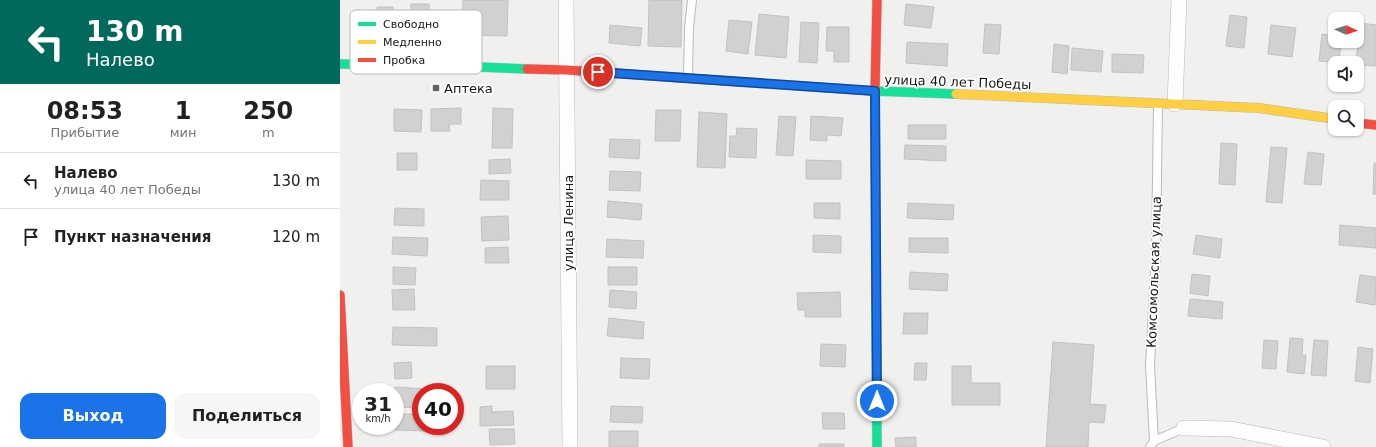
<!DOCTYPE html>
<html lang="ru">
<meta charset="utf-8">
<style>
:root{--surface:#fff;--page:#f6f6f6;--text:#202124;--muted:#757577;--line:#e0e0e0;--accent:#1a73e8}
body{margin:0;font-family:"DejaVu Sans",sans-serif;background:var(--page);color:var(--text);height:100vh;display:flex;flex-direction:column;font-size:15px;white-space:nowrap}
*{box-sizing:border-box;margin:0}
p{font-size:13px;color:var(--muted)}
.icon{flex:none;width:22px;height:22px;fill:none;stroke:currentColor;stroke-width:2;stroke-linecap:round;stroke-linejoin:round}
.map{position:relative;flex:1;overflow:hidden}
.drawer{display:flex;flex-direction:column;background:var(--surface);width:340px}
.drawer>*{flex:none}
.top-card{background:#00695c;color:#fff;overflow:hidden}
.needle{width:26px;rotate:93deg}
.fabs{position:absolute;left:988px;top:12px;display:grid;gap:8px}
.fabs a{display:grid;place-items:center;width:36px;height:36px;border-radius:8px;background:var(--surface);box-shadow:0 1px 3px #0004;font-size:20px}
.speed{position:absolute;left:12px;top:383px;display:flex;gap:8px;font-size:20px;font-weight:700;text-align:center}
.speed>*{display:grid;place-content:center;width:52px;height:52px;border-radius:50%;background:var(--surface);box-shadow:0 1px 3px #0004;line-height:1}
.speed small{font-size:10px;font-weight:400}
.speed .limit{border:6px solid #d22;background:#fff;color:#111}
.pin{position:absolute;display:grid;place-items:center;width:34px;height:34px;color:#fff;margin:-17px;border:2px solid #fff;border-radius:50%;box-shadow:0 1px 4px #0007}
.me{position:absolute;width:44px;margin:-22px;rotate:0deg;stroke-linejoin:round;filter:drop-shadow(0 0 3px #0008)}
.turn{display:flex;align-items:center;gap:14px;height:84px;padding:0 20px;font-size:18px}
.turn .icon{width:52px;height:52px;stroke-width:2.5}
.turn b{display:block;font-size:28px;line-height:34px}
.eta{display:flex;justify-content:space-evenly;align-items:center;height:68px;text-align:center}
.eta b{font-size:24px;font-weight:700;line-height:28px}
.button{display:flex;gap:8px;margin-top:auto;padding:8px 20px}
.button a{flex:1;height:46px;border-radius:12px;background:var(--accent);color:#fff;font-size:16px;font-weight:700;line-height:46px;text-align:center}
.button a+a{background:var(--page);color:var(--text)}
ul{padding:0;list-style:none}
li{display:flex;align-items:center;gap:12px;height:56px;padding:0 20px;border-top:1px solid var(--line)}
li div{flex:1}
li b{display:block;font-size:15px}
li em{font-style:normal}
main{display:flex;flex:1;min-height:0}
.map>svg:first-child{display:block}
.building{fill:#d1d1d0;stroke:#c2c2c1}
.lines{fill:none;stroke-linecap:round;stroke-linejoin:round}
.lane-casing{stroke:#babab9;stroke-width:10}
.street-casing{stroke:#babab9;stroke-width:16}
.fast-casing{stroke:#babab9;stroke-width:10}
.slow-casing{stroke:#babab9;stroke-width:10}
.jam-casing{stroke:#babab9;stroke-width:10}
.lane{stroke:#fdfdfd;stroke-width:8}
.street{stroke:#fdfdfd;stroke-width:15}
.fast{stroke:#16e098;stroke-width:9}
.slow{stroke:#ffcf43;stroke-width:9}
.jam{stroke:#f24e42;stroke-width:9}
.route-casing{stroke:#114b97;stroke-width:10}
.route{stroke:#1a73e8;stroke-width:7}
.poi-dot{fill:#626261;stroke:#fff;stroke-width:1.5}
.labels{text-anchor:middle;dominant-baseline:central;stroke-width:3.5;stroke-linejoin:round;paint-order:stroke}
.street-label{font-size:13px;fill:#161615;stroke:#fff}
.poi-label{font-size:13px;fill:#161615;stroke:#fff;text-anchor:start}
.key{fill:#fff;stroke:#b9b9b9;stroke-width:1}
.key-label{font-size:11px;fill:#161615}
</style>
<main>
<section class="drawer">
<div class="top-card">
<div class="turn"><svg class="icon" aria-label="left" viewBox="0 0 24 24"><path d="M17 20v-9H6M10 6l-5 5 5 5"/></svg><div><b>130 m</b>Налево</div></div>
</div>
<div class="eta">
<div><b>08:53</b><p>Прибытие</p></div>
<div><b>1</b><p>мин</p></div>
<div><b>250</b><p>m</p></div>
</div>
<ul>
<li><svg class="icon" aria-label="left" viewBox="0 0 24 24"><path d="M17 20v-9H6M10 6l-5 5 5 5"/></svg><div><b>Налево</b><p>улица 40 лет Победы</p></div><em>130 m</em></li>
<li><svg class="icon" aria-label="arrive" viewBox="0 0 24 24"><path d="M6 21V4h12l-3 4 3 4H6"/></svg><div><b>Пункт назначения</b></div><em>120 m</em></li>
</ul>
<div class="button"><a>Выход</a><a>Поделиться</a></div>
</section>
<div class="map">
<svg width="1036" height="447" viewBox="0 0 1036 447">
<rect width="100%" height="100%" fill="#f0f0ef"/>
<path class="building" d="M123,0H168L167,36L122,35Z
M309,0H342L341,47L308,46Z
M71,4H89V35H71Z
M566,4L594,7L591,28L564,25Z
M37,7H53V39H37Z
M419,14L449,17L446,58L415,55Z
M890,15L907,17L904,48L886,46Z
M389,20L412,22L408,54L386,51Z
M461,22L479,23L477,63L459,62Z
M1020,23L1036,25V66L1017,65L1016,63Z
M645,24L661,25L659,54L643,53Z
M270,25L302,28L300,46L269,43Z
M931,25L956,28L952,57L928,54Z
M487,27H509V62H494V51H486Z
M982,34L995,36V41H1001L999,63L979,61Z
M567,42L608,44L607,66L566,63Z
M714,44L729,46L727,74L712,72Z
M732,48L763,51L761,72L731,70Z
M772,54L804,55L803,73L772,72Z
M121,108V124H109L110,131H91V109Z
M153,108L173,109L172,148H152Z
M54,109L82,110L81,132L54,131Z
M316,110H341L340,141H315Z
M359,112L387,114L385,168L357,167Z
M439,116L456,117L453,156L436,155Z
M471,116L503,118L501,136L487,135V141L470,140Z
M568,125H606V139H568Z
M397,128L417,129L416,158L389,157L390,136H396Z
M270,139L300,140L299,159L269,157Z
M881,143L897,144L895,185L879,184Z
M565,145L606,146V161L564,159Z
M931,147L947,148L942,203L926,202Z
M968,152L984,154L981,185L964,184Z
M57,153H77V170H57Z
M170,159L171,173L149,174V160Z
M466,160L501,161V179H466Z
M1034,163H1036V194H1033Z
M270,171L301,172L300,191L269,190Z
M141,180L169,181V200H140Z
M268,201L302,204L301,220L267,217Z
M474,203H500V219L474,218Z
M568,203L614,205L613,220L567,218Z
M55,208L84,209V226L54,225Z
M168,216L169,240L142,241L141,217Z
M1000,225L1036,228V248L999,245Z
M473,235L501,236V253L473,252Z
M856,235L882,239L880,258L853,254Z
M53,237L88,238L87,256L52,254Z
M569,238H608V253L569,252Z
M267,239L304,241L303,258L266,257Z
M168,247L169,263H145V248Z
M53,267L76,268L75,285L53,284Z
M268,267H297V285H268Z
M570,272L608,274L607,291L569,289Z
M852,274L870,276L868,296L850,293Z
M1020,275L1036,277L1035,305L1016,302Z
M74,289L75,310H53L52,290Z
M270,290L297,292L296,309L269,307Z
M500,292L501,317H465V310H458L457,293Z
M850,299L883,302L882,319L848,316Z
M564,313H588L587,334H563Z
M269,318L304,322L303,339L267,336Z
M53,327L97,328V346L52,345Z
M950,338L963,339L962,355H966L964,374L947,372Z
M924,340L938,341L936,369L922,368Z
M974,340L988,341L986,376L971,375Z
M713,342L754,345L750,404L766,405L764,423L749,422L748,447H706Z
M481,344L506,345L505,367L480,366Z
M1018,347L1033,349L1030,383L1015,381Z
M281,358L310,359L309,379L280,378Z
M71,362L72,378L55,379L54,363Z
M575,363H587L586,380H574Z
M146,366H175V389H146Z
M612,366H631V383H660V405H612Z
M55,387L86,389V392H81V408L55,407Z
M152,406V412L173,411L174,425L140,426V407Z
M271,406L303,407L302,423L270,422Z
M482,413H504L505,429H483Z
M55,414H81V426H85V431L55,430Z
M149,429H174L175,444L150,445Z
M269,431H298V447H269Z
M576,437V447H556L555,438Z
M479,444H504V447H479Z"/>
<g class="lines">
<defs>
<path id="lane" d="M348,77L349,28L352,0
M814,441L810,366L816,254L818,104
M810,447L814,441L844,428"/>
<path id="street" d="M226,0L230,447
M835,104L839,0
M844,428L891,429L983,447"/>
<path id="fast" d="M0,64L90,65L187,69
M400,82L535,91L616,94
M536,304L537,447"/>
<path id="slow" d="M616,94L919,108L995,119"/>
<path id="jam" d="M187,69L227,70L400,82
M1017,123L1036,125
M0,295L8,447
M536,304L535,91L537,0"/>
</defs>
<use href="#lane" class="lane-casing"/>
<use href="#street" class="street-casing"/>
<use href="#fast" class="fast-casing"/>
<use href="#slow" class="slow-casing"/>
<use href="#jam" class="jam-casing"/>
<use href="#lane" class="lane"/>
<use href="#street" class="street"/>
<use href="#fast" class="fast"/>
<use href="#slow" class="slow"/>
<use href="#jam" class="jam"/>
</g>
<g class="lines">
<defs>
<path id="route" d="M258,72L535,91L537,401"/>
</defs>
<use href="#route" class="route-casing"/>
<use href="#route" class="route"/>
</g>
<rect class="poi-dot" x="92" y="84" width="8" height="8" rx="2"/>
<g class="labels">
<g class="street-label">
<text transform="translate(618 82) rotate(2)">улица 40 лет Победы</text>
<text transform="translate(228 223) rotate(-90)">улица Ленина</text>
<text transform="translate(814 272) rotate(-88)">Комсомольская улица</text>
</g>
<g class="poi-label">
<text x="104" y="88">Аптека</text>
</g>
</g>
<rect x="10" y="10" width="132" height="64" rx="6" class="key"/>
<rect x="18" y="22" width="18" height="4" fill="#16e098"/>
<rect x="18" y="40" width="18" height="4" fill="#ffcf43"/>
<rect x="18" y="58" width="18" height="4" fill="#f24e42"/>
<g class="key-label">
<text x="43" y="28">Свободно</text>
<text x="43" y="46">Медленно</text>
<text x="43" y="64">Пробка</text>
</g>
</svg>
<div class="fabs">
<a><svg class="needle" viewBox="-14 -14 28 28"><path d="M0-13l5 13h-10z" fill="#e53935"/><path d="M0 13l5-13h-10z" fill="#757577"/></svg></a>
<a><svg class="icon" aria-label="sound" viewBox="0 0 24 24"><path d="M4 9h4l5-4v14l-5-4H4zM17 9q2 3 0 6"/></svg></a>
<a><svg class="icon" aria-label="search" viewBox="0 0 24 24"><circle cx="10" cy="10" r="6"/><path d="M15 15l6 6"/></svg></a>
</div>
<div class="speed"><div>31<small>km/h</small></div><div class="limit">40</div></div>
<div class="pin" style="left:258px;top:72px;background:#d93025"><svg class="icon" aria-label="arrive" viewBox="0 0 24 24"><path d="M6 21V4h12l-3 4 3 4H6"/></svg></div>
<svg class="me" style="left:537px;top:401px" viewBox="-20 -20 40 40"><circle r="17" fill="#1a73e8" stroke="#fff" stroke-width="3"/><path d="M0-11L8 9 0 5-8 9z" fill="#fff"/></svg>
</div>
</main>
